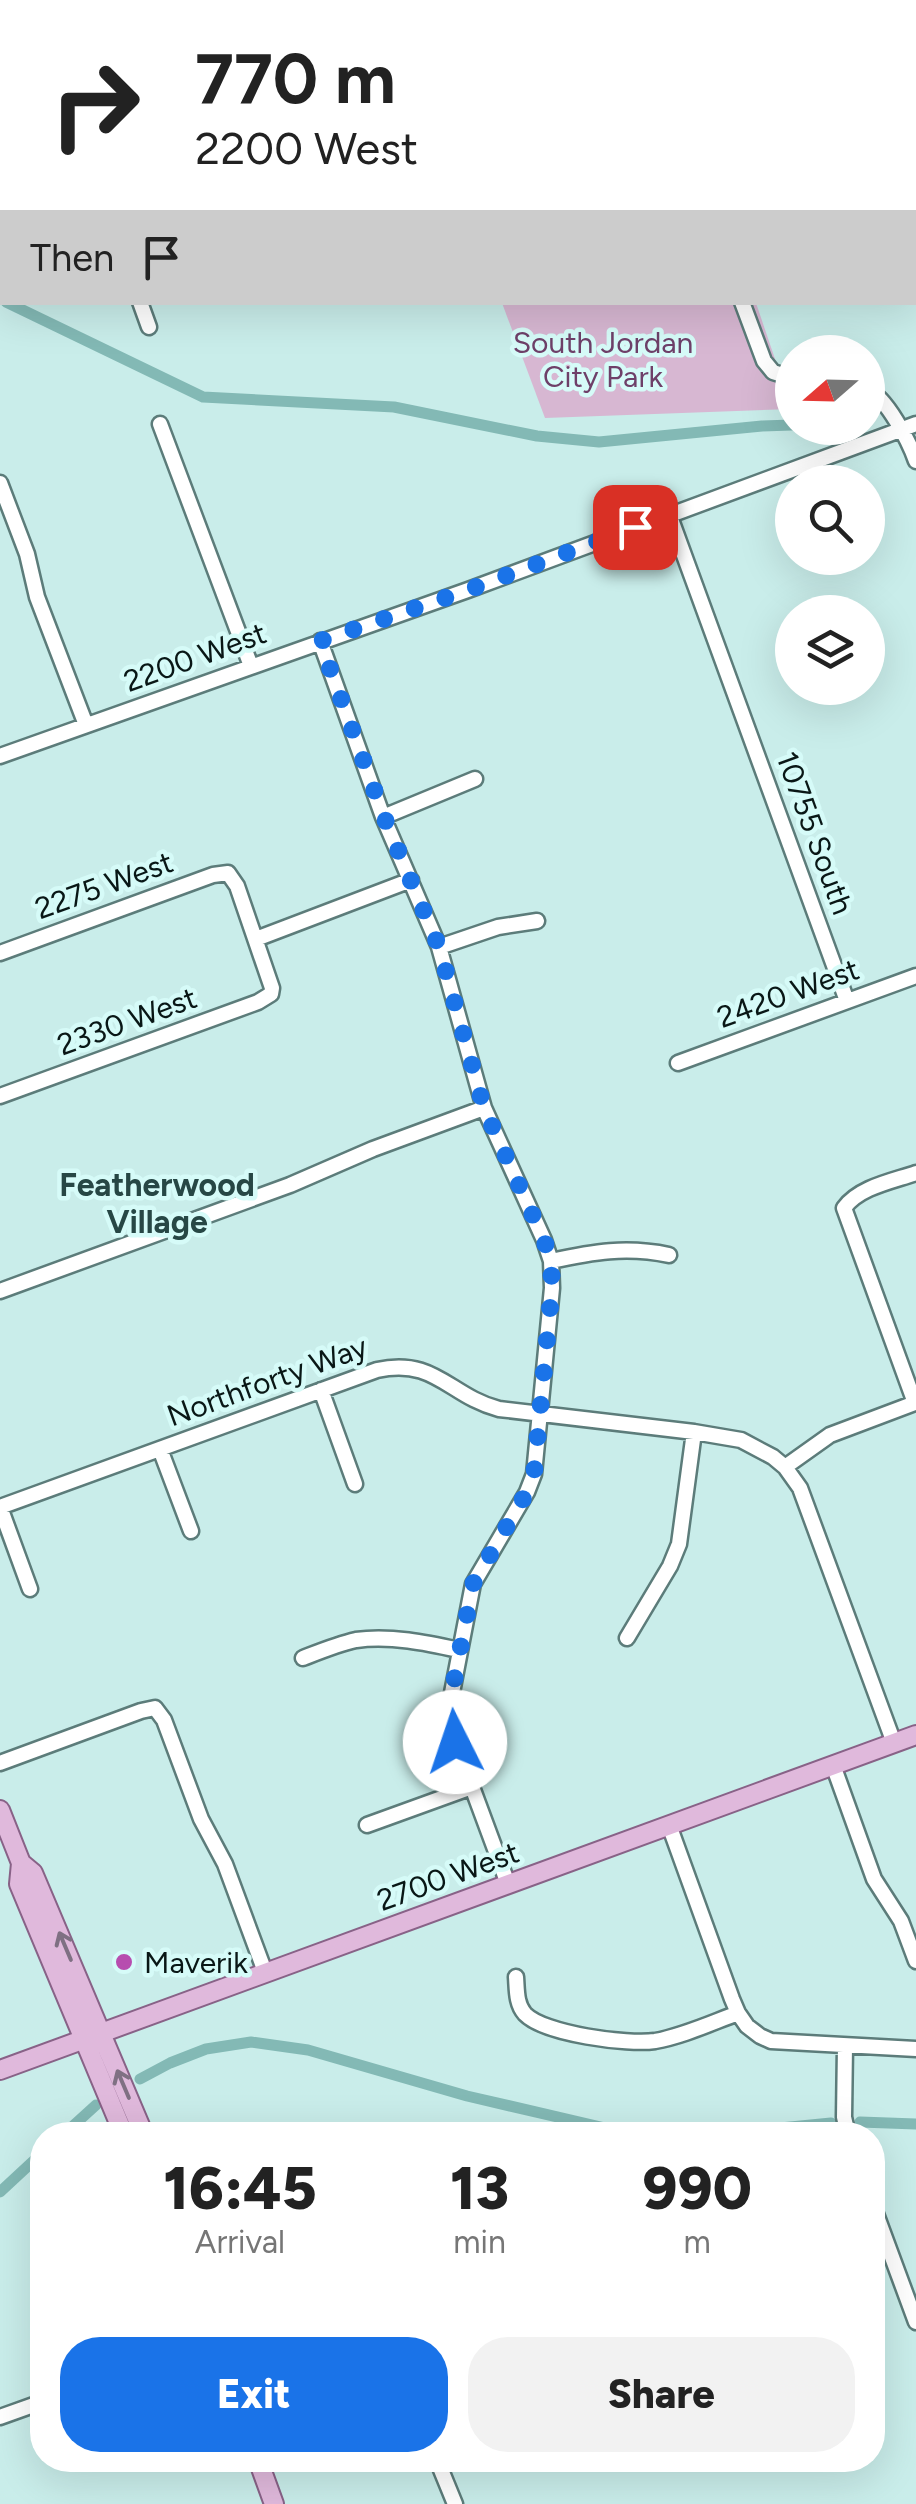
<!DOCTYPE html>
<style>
:root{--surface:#fff;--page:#f2f2f2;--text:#222;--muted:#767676;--accent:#1a73e8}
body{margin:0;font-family:Figtree,sans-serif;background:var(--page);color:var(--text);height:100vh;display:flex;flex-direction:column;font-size:38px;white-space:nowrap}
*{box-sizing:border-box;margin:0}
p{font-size:32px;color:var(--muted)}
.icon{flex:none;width:55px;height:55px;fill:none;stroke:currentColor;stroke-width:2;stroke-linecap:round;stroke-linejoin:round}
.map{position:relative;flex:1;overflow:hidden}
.panel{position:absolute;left:30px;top:2122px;width:855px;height:350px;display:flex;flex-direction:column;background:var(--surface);border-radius:40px;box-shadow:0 10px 40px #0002}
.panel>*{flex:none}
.guide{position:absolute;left:0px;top:0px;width:918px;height:305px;box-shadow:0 10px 40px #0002;background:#fff;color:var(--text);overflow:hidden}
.needle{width:65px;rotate:250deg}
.tools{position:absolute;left:775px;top:335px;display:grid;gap:20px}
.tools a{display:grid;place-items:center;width:110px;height:110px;border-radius:50%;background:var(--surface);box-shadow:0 10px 40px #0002;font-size:50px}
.pin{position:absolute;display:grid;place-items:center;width:85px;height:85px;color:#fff;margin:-42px;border-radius:20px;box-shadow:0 5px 15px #0006}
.me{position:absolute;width:110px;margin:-55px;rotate:356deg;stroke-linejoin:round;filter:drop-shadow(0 0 8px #0008)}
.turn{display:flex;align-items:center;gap:35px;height:210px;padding:0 30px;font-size:45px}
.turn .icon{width:130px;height:130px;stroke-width:2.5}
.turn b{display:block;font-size:70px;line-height:85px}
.then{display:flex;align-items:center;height:95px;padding:0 30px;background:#0003;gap:20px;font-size:38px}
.eta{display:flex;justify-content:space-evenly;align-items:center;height:170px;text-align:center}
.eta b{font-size:60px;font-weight:800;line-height:70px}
.button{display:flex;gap:20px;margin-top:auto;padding:20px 30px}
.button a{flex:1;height:115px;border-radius:40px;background:var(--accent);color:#fff;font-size:40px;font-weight:800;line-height:115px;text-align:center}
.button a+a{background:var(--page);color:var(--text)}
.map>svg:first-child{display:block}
.green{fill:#d7b7d2}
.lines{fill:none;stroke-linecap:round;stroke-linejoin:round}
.canal{stroke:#83b9b5;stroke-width:11}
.minor-casing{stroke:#5c7c7a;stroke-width:19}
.major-casing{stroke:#886287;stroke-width:22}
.minor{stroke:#fff;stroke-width:14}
.major{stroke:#e0b9dc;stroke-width:18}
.oneway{stroke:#7f7083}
.route{stroke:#1a73e8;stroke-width:18;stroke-dasharray:0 32.4}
.poi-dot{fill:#b74daf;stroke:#d6fbf8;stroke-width:4}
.labels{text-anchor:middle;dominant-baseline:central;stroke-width:9;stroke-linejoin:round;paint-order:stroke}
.park-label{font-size:30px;fill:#6e4069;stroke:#d6fbf8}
.street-label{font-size:30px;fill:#091716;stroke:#d6fbf8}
.poi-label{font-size:30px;fill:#091716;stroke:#d6fbf8;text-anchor:start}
.neighbourhood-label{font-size:32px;font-weight:bold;fill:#274745;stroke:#d6fbf8}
</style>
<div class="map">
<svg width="916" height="2504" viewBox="0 0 916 2504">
<rect width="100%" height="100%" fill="#c9edea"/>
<path class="green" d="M502,303H756L792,409L545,418Z"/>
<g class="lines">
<path class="canal" d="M6,302L203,397L394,407L537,436L599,442L762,426L792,425
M140,2079L170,2063L206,2049L251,2042L308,2050L467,2096L635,2135
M860,2122L916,2124
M63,2135L96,2105
M708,2135L831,2123
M0,2192L42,2153"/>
<defs>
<path id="minor" d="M26,0L28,2
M174,0L175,2
M316,0L317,2
M632,0L633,2
M0,198H2
M140,302L149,327
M742,302L764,361L773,372L792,378
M868,390C886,397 909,441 916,461
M160,424L251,666
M0,483L27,554L37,597L86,725
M669,514L847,1001
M320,641L383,817L439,947L484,1108L544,1240L551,1261L552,1288L534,1474L527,1492L473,1584L450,1703L452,1733L508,1884
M0,756L468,590L916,424
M383,817L475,779
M256,939L411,880
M439,947L498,927L537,921
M0,953L213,875L228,873L237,886L272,988L271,994L258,1002L0,1096
M678,1063L916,976
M551,1261C593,1252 626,1246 669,1255
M0,1291L290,1185L373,1149L484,1108
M321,1390L355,1484
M160,1449L191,1531
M785,1467L830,1435L915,1403L844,1208C859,1187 893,1181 916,1173
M0,1507L377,1370C435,1357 449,1396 499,1409L694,1432L741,1440L773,1457L785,1467L800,1488L894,1743
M0,1507L30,1589
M627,1638L670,1566L679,1544L694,1432
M303,1658C321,1651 338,1644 356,1640C390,1635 427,1643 459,1650
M0,1763L141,1711L155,1708L164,1720L201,1819L225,1864L265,1972
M833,1765L874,1879L901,1921L916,1961
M367,1825L472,1787
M669,1825L732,1999L738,2013L747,2026L760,2036L771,2041L916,2049
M516,1977C517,1990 516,2004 525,2014C544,2034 628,2045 655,2041C683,2036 711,2023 738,2013
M845,2046L844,2117L848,2135
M872,2203L916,2322
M0,2417L42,2402
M437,2460L455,2504"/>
<path id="major" d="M0,1810L21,1863L33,1873L144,2135
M21,1863L19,1884L124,2135
M0,2070L916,1735
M258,2460L274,2504"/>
</defs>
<use href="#minor" class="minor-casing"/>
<use href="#major" class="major-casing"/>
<use href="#minor" class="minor"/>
<use href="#major" class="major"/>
</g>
<defs><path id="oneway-shaft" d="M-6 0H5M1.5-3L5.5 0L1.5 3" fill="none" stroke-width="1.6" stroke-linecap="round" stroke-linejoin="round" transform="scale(2.5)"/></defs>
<g class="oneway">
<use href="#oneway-shaft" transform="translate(65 1946) rotate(-113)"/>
<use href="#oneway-shaft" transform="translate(123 2084) rotate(-113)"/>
</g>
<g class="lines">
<path class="route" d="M455,1742L450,1722V1702L473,1584L527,1492L534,1474L552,1288L551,1261L544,1240L484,1108L439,947L384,817L320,641L468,590L635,527"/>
</g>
<circle class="poi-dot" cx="124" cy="1962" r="10"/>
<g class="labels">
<g class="park-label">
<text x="603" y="342">South Jordan<tspan x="603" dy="34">City Park</tspan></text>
</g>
<g class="street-label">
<text transform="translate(195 657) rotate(-20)">2200 West</text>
<text transform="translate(815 833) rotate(70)">10755 South</text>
<text transform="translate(104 885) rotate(-20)">2275 West</text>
<text transform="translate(788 993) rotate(-20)">2420 West</text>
<text transform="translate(127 1021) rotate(-20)">2330 West</text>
<text transform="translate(267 1381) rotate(-20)">Northforty Way</text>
<text transform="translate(448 1876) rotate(-20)">2700 West</text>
</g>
<g class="poi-label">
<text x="144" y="1962">Maverik</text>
</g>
<g class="neighbourhood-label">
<text x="157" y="1185">Featherwood<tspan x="157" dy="37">Village</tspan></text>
</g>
</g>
</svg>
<div class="tools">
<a><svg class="needle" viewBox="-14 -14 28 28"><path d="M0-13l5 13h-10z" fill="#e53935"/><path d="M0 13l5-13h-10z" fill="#767676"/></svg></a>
<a><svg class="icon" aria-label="search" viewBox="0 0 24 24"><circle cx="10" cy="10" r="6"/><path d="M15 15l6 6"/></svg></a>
<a><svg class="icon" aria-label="layers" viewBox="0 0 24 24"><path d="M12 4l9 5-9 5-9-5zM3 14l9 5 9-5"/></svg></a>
</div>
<div class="pin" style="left:635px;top:527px;background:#d93025"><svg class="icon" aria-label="arrive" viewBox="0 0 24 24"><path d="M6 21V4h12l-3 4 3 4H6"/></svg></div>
<svg class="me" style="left:455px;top:1742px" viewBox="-20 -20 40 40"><circle r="19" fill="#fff"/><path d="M0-13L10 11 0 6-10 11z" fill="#1a73e8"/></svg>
<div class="guide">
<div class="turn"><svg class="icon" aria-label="right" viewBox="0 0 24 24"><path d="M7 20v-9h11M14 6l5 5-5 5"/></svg><div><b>770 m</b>2200 West</div></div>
<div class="then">Then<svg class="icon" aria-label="arrive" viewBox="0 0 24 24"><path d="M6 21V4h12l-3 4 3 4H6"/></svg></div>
</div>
<section class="panel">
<div class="eta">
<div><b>16:45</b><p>Arrival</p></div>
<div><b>13</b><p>min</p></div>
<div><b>990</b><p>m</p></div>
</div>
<div class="button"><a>Exit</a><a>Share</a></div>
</section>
</div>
